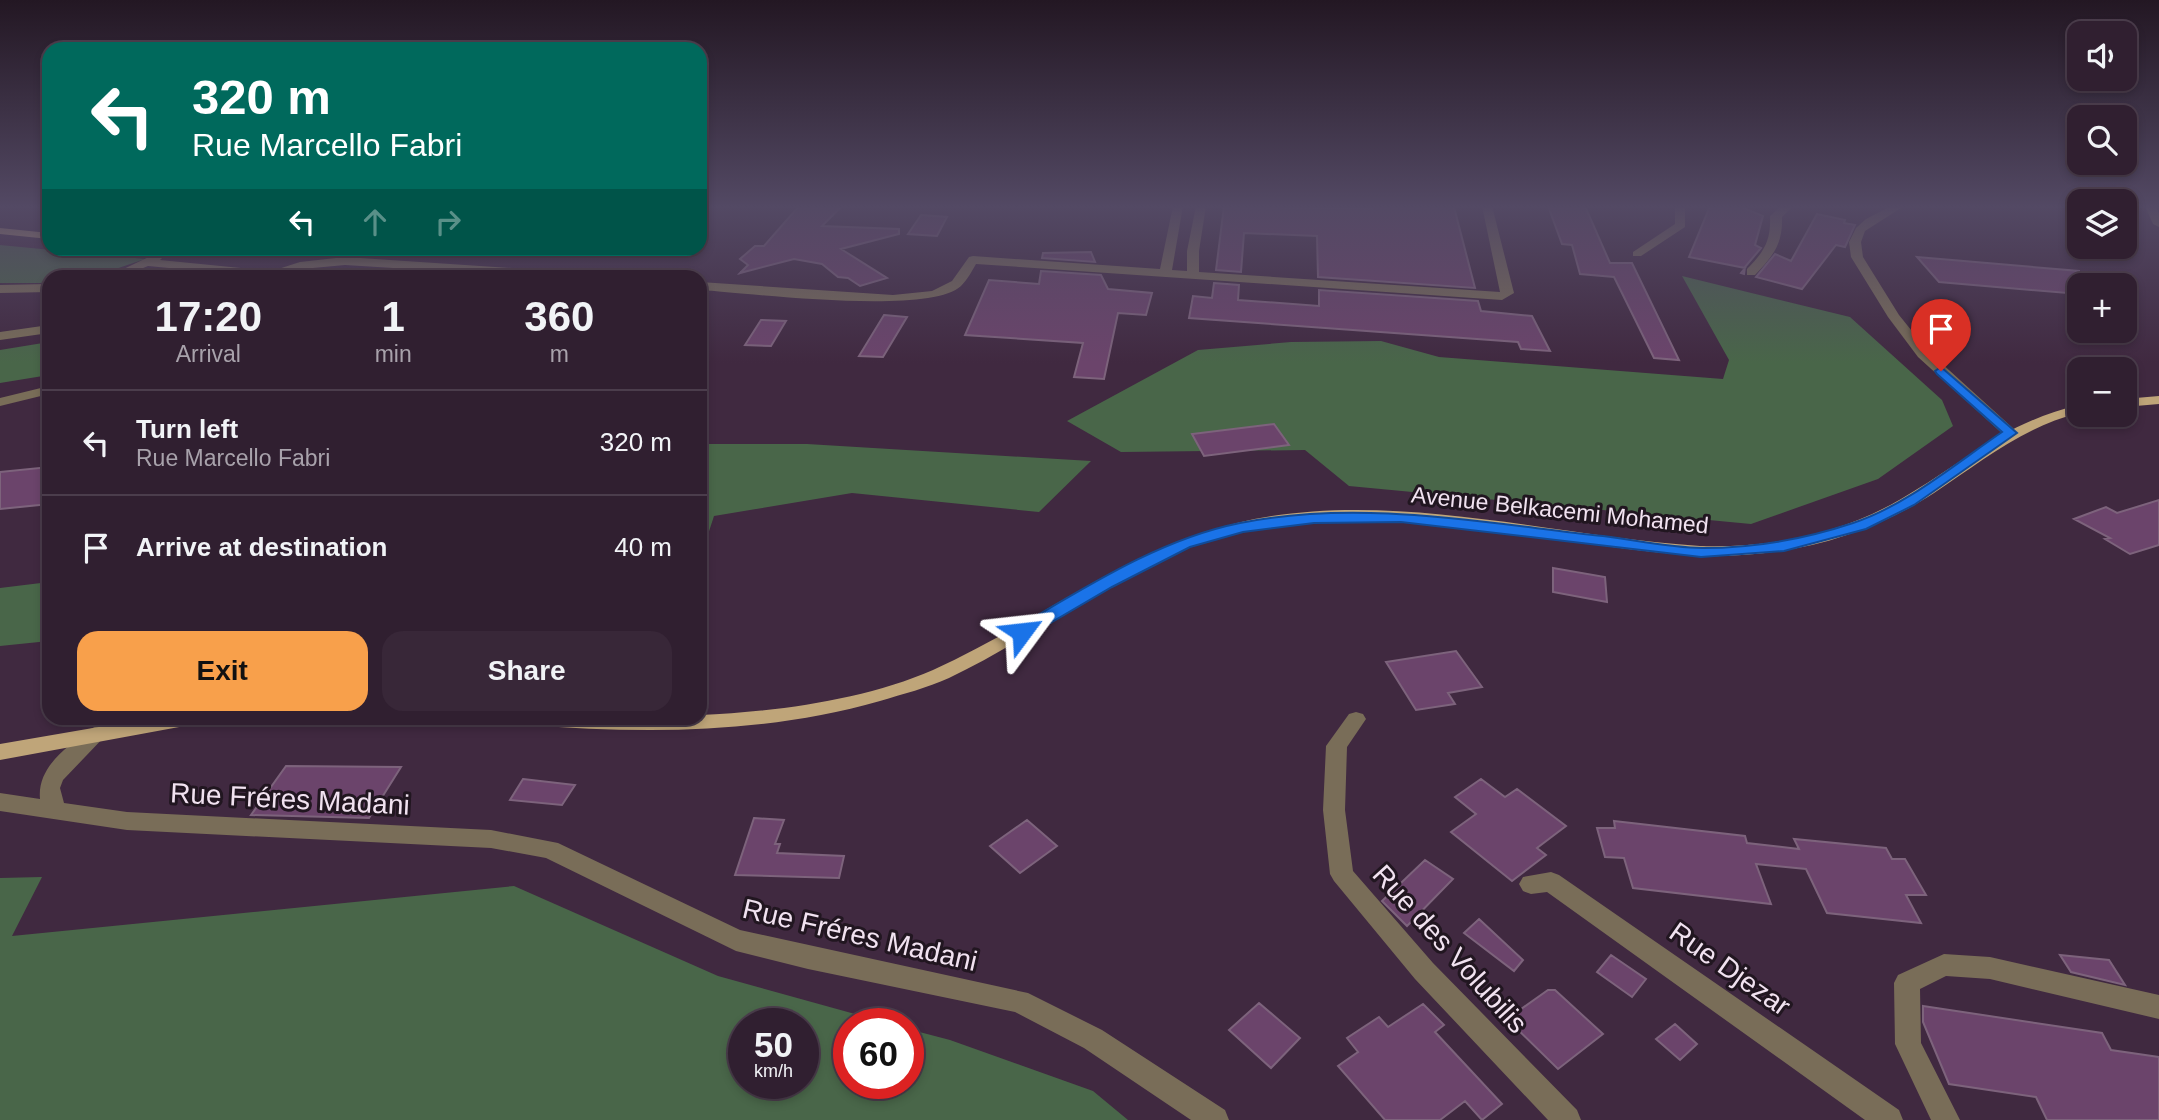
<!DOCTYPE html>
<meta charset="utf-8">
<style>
:root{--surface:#301f30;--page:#382738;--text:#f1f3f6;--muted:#a8a2ab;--line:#4b3d4c;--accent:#f8a04b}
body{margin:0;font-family:Arial,sans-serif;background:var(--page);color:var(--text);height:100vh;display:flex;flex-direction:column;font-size:26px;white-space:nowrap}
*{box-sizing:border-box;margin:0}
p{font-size:23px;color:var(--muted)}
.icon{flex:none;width:38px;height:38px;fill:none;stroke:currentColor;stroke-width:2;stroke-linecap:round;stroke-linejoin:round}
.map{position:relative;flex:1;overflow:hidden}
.details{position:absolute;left:42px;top:270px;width:665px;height:455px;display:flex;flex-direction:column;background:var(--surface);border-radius:21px;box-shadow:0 4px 10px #0003,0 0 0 2px var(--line)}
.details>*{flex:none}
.guide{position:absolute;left:42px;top:42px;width:665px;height:214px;border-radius:21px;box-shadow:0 4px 10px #0003,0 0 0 2px var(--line);background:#00695c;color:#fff;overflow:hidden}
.controls{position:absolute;left:2067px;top:21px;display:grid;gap:14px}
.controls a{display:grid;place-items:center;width:70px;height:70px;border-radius:14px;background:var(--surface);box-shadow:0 4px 10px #0003,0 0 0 2px var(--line);font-size:35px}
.speed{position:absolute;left:728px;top:1008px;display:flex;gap:14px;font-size:35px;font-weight:700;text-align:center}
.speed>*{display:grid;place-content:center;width:91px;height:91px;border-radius:50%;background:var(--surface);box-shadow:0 4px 10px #0003,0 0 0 2px var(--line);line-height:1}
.speed small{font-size:18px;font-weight:400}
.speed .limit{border:10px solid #d22;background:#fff;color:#111}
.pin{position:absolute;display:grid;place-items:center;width:60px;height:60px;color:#fff;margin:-72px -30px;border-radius:50% 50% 50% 0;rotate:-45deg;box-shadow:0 0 7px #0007}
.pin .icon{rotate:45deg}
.me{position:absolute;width:77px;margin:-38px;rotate:60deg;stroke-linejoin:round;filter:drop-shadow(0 0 5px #0008)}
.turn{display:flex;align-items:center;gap:24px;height:147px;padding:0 35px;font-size:32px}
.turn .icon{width:91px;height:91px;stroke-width:2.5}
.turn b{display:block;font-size:49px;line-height:60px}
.lanes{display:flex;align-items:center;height:66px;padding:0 35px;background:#0003;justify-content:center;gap:35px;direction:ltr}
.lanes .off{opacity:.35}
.eta{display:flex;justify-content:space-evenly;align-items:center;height:119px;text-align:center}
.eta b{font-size:42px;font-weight:800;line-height:49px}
.primary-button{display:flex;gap:14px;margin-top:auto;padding:14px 35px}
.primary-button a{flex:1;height:80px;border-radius:21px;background:var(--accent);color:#111;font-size:28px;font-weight:800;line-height:80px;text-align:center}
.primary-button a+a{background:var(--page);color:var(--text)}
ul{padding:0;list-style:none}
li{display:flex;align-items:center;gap:21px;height:105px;padding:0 35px;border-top:2px solid var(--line)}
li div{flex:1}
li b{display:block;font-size:26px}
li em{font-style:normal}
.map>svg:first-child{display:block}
.green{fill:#496649;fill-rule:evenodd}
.building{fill:#6b446b;stroke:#7d637c;stroke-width:2}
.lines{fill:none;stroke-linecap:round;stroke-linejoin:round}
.minor{fill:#796d58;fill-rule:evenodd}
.major{fill:#bfa579;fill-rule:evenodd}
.route{fill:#1a73e8;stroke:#114b97;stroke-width:2}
.labels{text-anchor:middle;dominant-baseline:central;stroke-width:6;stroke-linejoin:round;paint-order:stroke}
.street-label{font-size:23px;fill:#f1e2f0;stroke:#211620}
.near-street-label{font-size:28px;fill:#f1e2f0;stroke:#211620}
</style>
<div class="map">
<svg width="2159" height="1120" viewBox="0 0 2159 1120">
<rect width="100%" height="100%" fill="#402940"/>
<path class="green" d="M0,245L145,259L95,276H49V283H0Z
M1682,276L1850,317L1942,400L1953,426L1878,479L1751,524L1349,486L1305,450L1121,452L1067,421L1198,350L1291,342L1381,341L1439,357L1723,379L1729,360Z
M49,342V375L0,383V350Z
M700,444H807L1091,461L1039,512L852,493L714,516L700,559Z
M49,582V641L0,646V588Z
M42,877L12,936L514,886L718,976L891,1024H849V1083H908V1029L950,1040L1093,1091L1128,1120H0V878ZM744,1024H803V1083H744Z"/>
<path class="building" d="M799,206H842L822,226L899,229V234L841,249L887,278L860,286L848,278L838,277L822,264L794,259L740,273L748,265L740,259L755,246H764Z
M1224,206L1372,209V206L1454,207L1475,288L1318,277L1317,236L1244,233L1241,272L1216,270Z
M1548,206H1585L1610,263H1632L1679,360L1654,358L1614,277L1580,274L1572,245L1562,244Z
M1710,206H1739L1763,216L1755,245L1761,248L1745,267L1744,274L1741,273L1745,268L1689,257Z
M1817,214L1845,220L1844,223L1855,225L1845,247L1836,245L1802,289L1756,277L1775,254L1791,261Z
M921,215L947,217L937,236L908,234Z
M1091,252L1095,262L1042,258L1043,253Z
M1917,257L2079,271V294L1939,282Z
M1041,271L1101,275L1108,289L1152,293L1146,315L1118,313L1104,379L1074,377L1083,343L965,335L989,280L1039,284Z
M1214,283L1239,285L1238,300L1319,306V290L1478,301L1481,311L1532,316L1550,351L1521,349L1518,342L1189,318L1193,296L1212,298Z
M884,315L907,317L883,357L859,356Z
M761,320L786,321L771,346L745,345Z
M1274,424L1289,445L1204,456L1192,434Z
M49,467V504L0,509V472Z
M2159,500V545L2130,554L2105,539L2110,538L2074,519L2106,507L2117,513Z
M1553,568L1605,577L1607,602L1553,592Z
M1456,651L1482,687L1448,693L1455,704L1416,710L1386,662Z
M286,766L401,767L369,818L251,815Z
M523,779L575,785L562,805L510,800Z
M1481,779L1505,797L1517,789L1566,826L1537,848L1546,855L1512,881L1451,832L1476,814L1455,797Z
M754,818L784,820L775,844H780L777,853L844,856L839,878L735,875Z
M1027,820L1057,846L1020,873L990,846Z
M1614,821L1745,836L1747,843L1799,849L1794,839L1886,848L1892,859H1905L1926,895H1906L1921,923L1827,913L1806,869L1756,864L1771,904L1633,888L1624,858L1605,857L1597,828H1615Z
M1425,860L1453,879L1407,926L1382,901Z
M1479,919L1523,960L1514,971L1464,933Z
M1611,955L1646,979L1632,997L1597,972Z
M2060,955L2109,960L2125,985L2071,972Z
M1548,990H1555L1603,1034L1558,1069L1507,1019Z
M1259,1003L1300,1038L1271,1068L1229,1030Z
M1423,1004L1444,1025L1435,1032L1502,1104L1482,1120L1465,1101L1440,1120H1385L1338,1066L1358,1052L1347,1038L1379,1017L1388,1027Z
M1923,1006L2102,1033L2111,1050L2159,1057V1120H2047L2036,1097L1949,1084L1923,1022Z
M1675,1024L1697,1044L1680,1060L1656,1039Z"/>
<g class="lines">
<path class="minor" d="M1173,206H1183L1172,270L1187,271V251L1196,206H1206L1199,251V272L1500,292L1482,206H1492L1514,293L1502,300L976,264C972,271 967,280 961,286C929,316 749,293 700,290V282L893,295L932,291L952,281L969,257L973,256L1160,269Z
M1675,206H1685V227L1641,256H1633V252L1675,224Z
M1781,206H1793L1782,217C1783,244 1773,256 1755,275H1747V269C1764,252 1771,241 1770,216Z
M1891,206H1904L1865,231L1861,242L1863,257L1899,315L1928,351L2015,430L2018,433L2015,436H2005L1918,357L1888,317L1851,257L1849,242L1856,228L1866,219Z
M2145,206H2155L2159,213V227L2153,224Z
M157,253L163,257L160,260L272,271L300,262L345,257L570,272L576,276H523L345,265L302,269L280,276H253L148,266L124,276H109Z
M49,284V292L0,293V285Z
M49,325V333L0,340V332Z
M49,386V394L0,406V398Z
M1356,712L1363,714L1366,719L1347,747L1345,810L1353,871L1433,963L1577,1110L1581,1120H1548L1415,979L1334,881L1330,874L1323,810L1326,746L1349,714Z
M97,726L104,729L107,734L63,780L60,788L64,803L127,812L491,830L558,843L740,930L1028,993L1102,1030L1225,1110L1229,1120H1191L1084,1048L1015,1012L808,969L736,951L546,858L491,848L127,830L0,811V793L40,799C37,767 67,747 90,729Z
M1551,872L1559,875L1899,1110L1903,1120H1865L1547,892L1531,894L1523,891L1519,884L1523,877Z
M1944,954L1990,957L2159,995V1019L1990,979L1946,976L1920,989L1921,1043L1960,1120H1931L1895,1044L1894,983L1898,975Z"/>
<path class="major" d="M0,228L49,233V239L0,234Z
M119,248H352L347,251L259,258L124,251Z
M2159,396V404L2124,407V399Z
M2079,405V413C2023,427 1981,462 1934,493C1864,539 1783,558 1700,556C1549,546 1395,501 1244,531C1135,553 1047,632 949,678C927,688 903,694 880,701C764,734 647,734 528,725L521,723L518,718H700V715C775,712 864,700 933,670C1036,624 1125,550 1237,523C1385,487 1550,536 1700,546C1770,548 1839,535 1901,499C1965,462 2003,423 2079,405Z
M151,718H200L197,723L190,725L0,760V744Z"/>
</g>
<linearGradient id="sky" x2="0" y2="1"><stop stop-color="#231723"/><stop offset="0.57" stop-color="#534964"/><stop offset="1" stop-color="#534964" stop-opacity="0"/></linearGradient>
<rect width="2159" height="363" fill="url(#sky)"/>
<path class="route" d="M1941,367L2017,433L1914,505L1866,529L1784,551L1701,557L1401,522L1314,523L1243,532L1190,547L1112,587L1028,636L1022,637L1014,632L1016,628C1086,587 1160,539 1240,523C1360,499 1483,523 1603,536C1635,540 1670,548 1703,548C1753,548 1805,539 1853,523C1907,505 1955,464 2002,432L1937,374L1935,371Z"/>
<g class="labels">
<g class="street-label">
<text transform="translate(1560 510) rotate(6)">Avenue Belkacemi Mohamed</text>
</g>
<g class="near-street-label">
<text transform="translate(290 799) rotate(3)">Rue Fréres Madani</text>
<text transform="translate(860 935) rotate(13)">Rue Fréres Madani</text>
<text transform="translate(1450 949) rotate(48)">Rue des Volubilis</text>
<text transform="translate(1730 969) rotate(35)">Rue Djezar</text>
</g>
</g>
</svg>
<div class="controls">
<a><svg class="icon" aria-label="sound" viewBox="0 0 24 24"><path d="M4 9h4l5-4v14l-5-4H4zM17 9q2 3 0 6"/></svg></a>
<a><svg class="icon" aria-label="search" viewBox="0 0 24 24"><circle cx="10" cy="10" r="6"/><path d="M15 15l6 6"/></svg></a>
<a><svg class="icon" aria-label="layers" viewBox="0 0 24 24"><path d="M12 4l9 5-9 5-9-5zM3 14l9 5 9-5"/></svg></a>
<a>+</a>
<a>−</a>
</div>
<div class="speed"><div>50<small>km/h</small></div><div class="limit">60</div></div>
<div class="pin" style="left:1941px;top:371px;background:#d93025"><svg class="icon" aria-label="arrive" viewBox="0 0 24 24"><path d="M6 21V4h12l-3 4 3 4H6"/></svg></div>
<svg class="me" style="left:1022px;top:632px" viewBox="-20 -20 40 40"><path d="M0-17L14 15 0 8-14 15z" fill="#1a73e8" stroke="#fff" stroke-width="4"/></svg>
<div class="guide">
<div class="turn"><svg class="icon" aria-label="left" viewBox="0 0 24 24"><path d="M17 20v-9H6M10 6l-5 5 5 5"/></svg><div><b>320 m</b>Rue Marcello Fabri</div></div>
<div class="lanes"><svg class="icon" aria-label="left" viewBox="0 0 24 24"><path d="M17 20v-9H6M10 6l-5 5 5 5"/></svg><svg class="icon off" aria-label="ahead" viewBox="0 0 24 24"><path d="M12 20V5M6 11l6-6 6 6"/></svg><svg class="icon off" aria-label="right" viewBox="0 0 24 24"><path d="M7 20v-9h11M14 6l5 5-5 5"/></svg></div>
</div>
<section class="details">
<div class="eta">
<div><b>17:20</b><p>Arrival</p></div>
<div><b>1</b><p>min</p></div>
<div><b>360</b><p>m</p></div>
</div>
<ul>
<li><svg class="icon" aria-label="left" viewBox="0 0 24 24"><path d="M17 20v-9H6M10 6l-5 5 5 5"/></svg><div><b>Turn left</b><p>Rue Marcello Fabri</p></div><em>320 m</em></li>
<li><svg class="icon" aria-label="arrive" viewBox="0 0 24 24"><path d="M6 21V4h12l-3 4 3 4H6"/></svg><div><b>Arrive at destination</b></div><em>40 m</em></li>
</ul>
<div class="primary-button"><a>Exit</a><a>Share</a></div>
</section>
</div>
